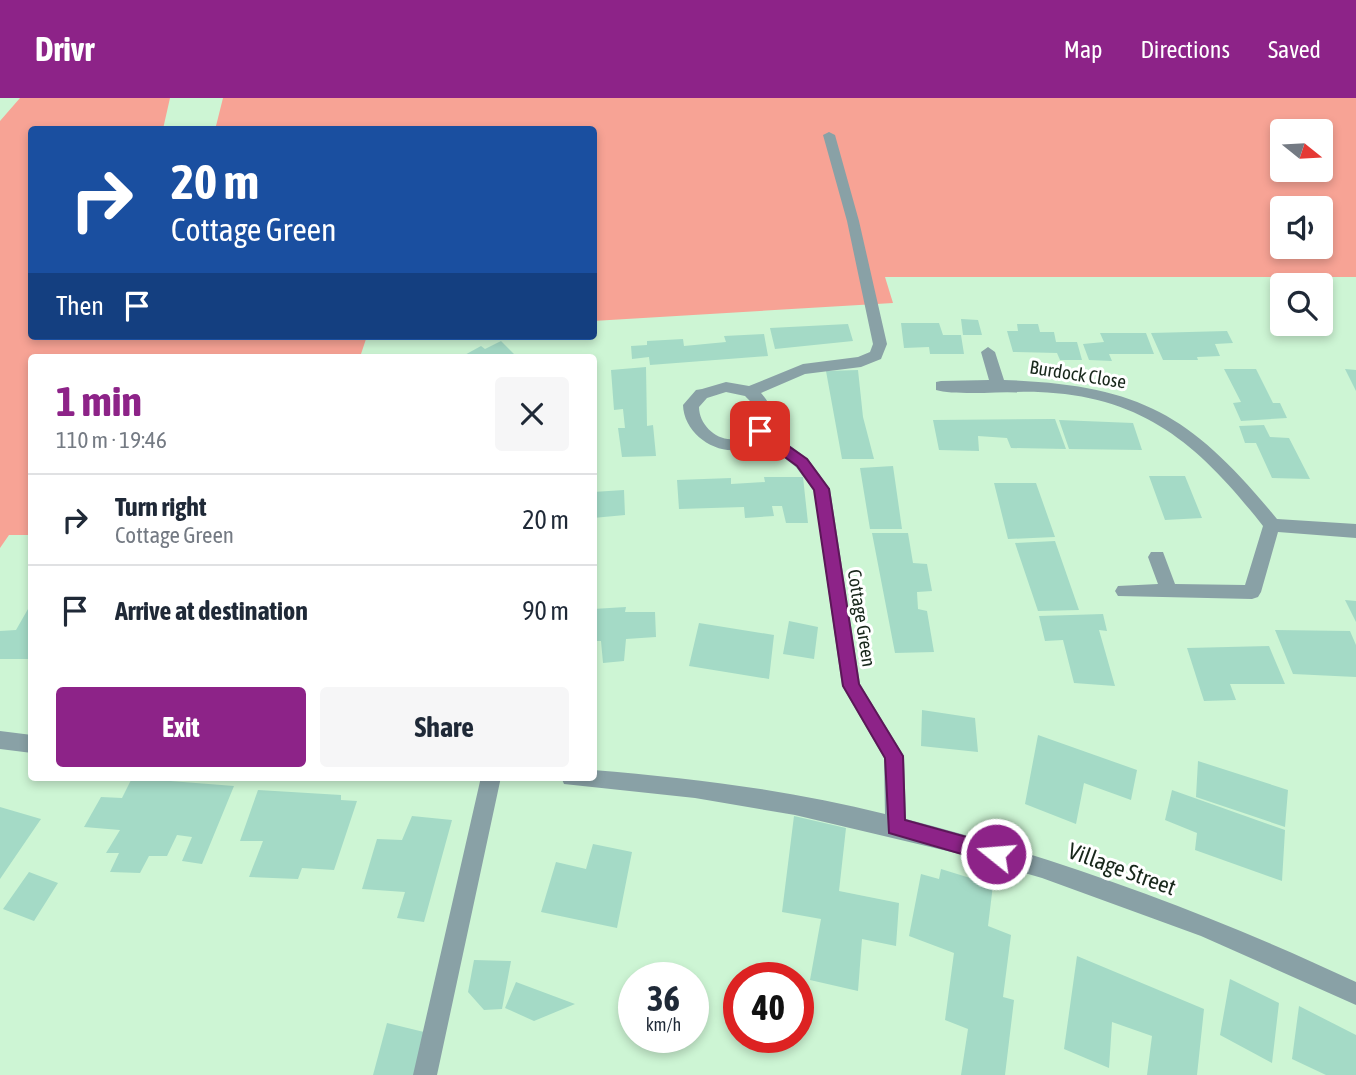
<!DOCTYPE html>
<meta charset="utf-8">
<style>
:root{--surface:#fff;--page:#f6f6f7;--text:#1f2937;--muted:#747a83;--line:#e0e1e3;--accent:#8d2388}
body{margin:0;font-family:"Asap Condensed",sans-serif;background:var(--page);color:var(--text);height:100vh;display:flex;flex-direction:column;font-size:26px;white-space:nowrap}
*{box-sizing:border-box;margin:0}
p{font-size:23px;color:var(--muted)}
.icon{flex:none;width:38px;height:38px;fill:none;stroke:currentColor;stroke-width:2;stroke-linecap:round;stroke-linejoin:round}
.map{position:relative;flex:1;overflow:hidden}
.side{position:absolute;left:28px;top:256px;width:569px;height:427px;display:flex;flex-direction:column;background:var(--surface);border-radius:7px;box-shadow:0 4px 10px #0003}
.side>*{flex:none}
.hud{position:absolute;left:28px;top:28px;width:569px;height:214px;border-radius:7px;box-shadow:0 4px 10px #0003;background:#1a4fa0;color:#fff;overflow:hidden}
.needle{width:46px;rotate:108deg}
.fabs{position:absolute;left:1270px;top:21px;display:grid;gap:14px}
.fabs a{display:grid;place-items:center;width:63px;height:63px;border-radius:7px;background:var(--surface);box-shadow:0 4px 10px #0003;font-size:35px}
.speed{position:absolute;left:618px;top:864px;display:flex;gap:14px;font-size:35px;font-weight:700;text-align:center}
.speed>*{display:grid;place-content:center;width:91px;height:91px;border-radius:50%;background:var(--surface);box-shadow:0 4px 10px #0003;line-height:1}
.speed small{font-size:18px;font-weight:400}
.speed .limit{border:10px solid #d22;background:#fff;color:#111}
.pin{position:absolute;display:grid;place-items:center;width:60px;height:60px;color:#fff;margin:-30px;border-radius:14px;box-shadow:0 4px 10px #0006}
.me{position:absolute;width:77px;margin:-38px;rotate:287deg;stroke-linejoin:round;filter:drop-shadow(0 0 5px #0008)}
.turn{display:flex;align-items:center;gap:24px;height:147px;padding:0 28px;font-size:32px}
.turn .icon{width:91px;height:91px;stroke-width:2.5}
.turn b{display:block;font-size:49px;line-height:60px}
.then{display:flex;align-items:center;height:66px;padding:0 28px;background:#0003;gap:14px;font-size:26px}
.round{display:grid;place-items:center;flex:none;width:74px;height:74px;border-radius:7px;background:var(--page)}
.head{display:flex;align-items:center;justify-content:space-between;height:119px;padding:0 28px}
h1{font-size:42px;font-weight:700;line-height:52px;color:var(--accent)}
.action{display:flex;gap:14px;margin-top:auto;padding:14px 28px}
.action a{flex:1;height:80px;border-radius:7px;background:var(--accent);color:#fff;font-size:28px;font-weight:700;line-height:80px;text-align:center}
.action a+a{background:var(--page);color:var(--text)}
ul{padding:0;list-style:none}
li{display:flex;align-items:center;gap:21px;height:91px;padding:0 28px;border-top:2px solid var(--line)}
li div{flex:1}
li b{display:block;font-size:26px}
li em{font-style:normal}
header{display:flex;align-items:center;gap:42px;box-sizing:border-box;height:98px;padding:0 35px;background:var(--accent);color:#fff}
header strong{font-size:33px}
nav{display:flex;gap:38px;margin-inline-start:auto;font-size:24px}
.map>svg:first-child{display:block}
.green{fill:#f7a395;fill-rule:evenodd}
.building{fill:#a4dac6}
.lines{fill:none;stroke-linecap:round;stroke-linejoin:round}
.minor{fill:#89a1a6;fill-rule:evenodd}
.route{fill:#8d2388;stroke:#5c1758;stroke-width:2}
.labels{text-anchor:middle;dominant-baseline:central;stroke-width:6;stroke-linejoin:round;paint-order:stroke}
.street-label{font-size:19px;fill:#18271b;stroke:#fff}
.near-street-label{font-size:23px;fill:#18271b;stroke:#fff}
</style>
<header>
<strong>Drivr</strong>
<nav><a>Map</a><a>Directions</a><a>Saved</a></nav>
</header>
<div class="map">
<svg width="1356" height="977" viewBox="0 0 1356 977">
<rect width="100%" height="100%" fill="#cdf5d4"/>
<path class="green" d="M20,0H170L163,31L32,32V238H367L360,259H32L31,437H9L0,450V23Z
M223,0H1356V179H885L893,205L593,223V32H215ZM1283,33H1321V72H1283ZM1283,110H1321V149H1283Z"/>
<path class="building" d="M961,221L978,222L982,237H963Z
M901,225H939L943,237H961L964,256H930L929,249L904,250Z
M848,226L853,243L775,251L770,230Z
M1017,226H1038L1040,234H1054L1056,244H1077L1082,262H1060L1057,255L1013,254L1007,233H1018Z
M1227,233L1233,245L1215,246L1220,258L1197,259L1198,262H1163L1151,235Z
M1100,235H1146L1154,256H1109L1112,263L1089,262L1083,246L1104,244Z
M764,236L768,258L650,267L649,259L632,261L631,248L647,247V243L683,241L684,248L726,244L724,238Z
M501,243L517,259H461L481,248L485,251Z
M646,269L647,328L653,327L656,358L622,359L618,330H625L623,311L614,312L611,272Z
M1224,271H1256L1273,305H1280L1287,320L1241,323L1233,305L1241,304Z
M1345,271L1356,272V293Z
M858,272L863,319L874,361H842L826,273Z
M1055,321L1066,351L1011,350L1007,340L978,338L979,353L939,352L933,322Z
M1059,322L1133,325L1142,352L1069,351Z
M1264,327L1270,339L1289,340L1310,381L1272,380L1256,345H1245L1239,328Z
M893,368L902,431H870L860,370Z
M1149,378H1185L1202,420L1165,422Z
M764,379H803L808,425H786L782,408H772L774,418L745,420L744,409L679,411L677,382L731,380V386L765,384Z
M994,385H1036L1055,439L1008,441Z
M624,392L625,417L593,420V394Z
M872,435H908L913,465L927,466L932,493L917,494L918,511L927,513L934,554L895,555Z
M1055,443L1079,512L1038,513L1015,445Z
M1345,502L1356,503V524Z
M32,504V561H0V533L16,532Z
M626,509L625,514H655L656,539L626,541L624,563L603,565L601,543H593V511Z
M1103,516L1107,533L1099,532L1115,588L1074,585L1063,542L1045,543L1039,518Z
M789,523L818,529L814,561L783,556Z
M699,525L774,537L769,581L689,568Z
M1275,532L1350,533L1356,547V579L1293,576Z
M1269,548L1285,586H1230L1236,602L1204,603L1187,550Z
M922,612L975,620L978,654L921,648Z
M1038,637L1137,672L1131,702L1084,685L1076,726L1025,706Z
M1198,663L1288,692L1285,729L1196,699Z
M132,680L234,688L202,766L182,763L192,739L177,737L167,758H149L140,775L110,774L119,755H106L120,732L84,729L101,699L122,700Z
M258,692L341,697V702L357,703L334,772L302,770L298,781L249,779L263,743H240Z
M1172,692L1285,732L1282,783L1195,752L1197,735L1165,722Z
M0,709L41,721L0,781Z
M412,718L452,722L424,824L397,820L405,794L362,791L377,741L402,742Z
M794,718L846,730L839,793L899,805L896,848L862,841L858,893L810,882L821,821L782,814Z
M593,746L632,754L617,830L541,814L556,764L586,771Z
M941,771L993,787L988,828L1011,837L1003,899L1014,902L1005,977H961L968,931L945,922L954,855L909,838L921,776L939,781Z
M29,774L58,785L34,823L3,811Z
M1077,858L1204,911L1197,977H1147L1152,938L1112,924L1109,970L1064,951Z
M474,862L511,863L502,911L484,912L468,894Z
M1230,881L1279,905L1272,965L1220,937Z
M516,884L575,906L534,923L505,910Z
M1299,908L1356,937V977H1326L1292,961Z
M387,925L424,934L414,977H373Z"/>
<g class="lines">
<path class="minor" d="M829,34L835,37L859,123L887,246L881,261L861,269L805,276L761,295C770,305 778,319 769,332L808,361L830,391L860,586L904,658L906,721C1062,761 1211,816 1356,884V907L1201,838L1042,780L960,756L795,717L695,700L564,686L561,679H593V672C692,680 789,692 885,716L884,660L842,588L814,393L796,369L760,341C732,368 684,342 683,307L696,292L702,291L726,284L749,288L803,266L858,259L870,254L873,246L847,123L823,37ZM726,294L745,298L757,310V324C753,328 749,334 745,337C724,350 699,330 699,309L707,300Z
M988,249L995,254L1004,282C1140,287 1191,316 1277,421L1356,426V440L1278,434L1261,494L1258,499L1252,501L1118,498L1115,493L1118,488L1158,486L1148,459L1151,454H1163L1175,486L1245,487L1263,428C1200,348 1145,298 1038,294C1013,293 956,298 936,292V284L941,283L989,282L981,254Z
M0,633L32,637V655L0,651Z
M481,679H501L437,977H413Z"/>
</g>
<path class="route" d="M760,328L807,361L829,391L859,586L903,658L905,722L1003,749L1006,756L1003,763L996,766L889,735L885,660L843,588L814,392L797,368L755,337L753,333Z"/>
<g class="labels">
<g class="street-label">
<text transform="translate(1078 276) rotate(9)">Burdock Close</text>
<text transform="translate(862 520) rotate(81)">Cottage Green</text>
</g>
<g class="near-street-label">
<text transform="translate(1122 771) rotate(20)">Village Street</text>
</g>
</g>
</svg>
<div class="fabs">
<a><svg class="needle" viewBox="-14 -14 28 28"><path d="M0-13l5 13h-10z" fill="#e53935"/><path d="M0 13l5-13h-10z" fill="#747a83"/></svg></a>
<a><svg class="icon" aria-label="sound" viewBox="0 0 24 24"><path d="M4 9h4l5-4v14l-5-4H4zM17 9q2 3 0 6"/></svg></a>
<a><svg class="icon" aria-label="search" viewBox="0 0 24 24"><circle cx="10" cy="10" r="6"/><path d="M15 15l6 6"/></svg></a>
</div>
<div class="speed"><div>36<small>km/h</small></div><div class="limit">40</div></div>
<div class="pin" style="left:760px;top:333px;background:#d93025"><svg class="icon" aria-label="arrive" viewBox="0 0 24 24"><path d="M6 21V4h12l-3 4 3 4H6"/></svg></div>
<svg class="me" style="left:996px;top:756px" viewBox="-20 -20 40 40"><circle r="17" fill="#8d2388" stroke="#fff" stroke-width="3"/><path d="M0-11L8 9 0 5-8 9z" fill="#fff"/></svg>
<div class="hud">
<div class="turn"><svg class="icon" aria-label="right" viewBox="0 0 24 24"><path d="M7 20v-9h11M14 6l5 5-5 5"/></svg><div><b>20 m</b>Cottage Green</div></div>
<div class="then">Then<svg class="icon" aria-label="arrive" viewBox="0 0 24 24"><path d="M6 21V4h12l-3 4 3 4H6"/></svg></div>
</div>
<section class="side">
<div class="head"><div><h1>1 min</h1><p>110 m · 19:46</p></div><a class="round"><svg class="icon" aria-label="close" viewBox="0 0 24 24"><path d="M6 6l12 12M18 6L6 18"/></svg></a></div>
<ul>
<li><svg class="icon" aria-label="right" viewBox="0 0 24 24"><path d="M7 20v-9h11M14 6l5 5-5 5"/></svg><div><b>Turn right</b><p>Cottage Green</p></div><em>20 m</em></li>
<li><svg class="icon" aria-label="arrive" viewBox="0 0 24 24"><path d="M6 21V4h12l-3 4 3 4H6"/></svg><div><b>Arrive at destination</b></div><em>90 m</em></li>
</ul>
<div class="action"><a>Exit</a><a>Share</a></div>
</section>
</div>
